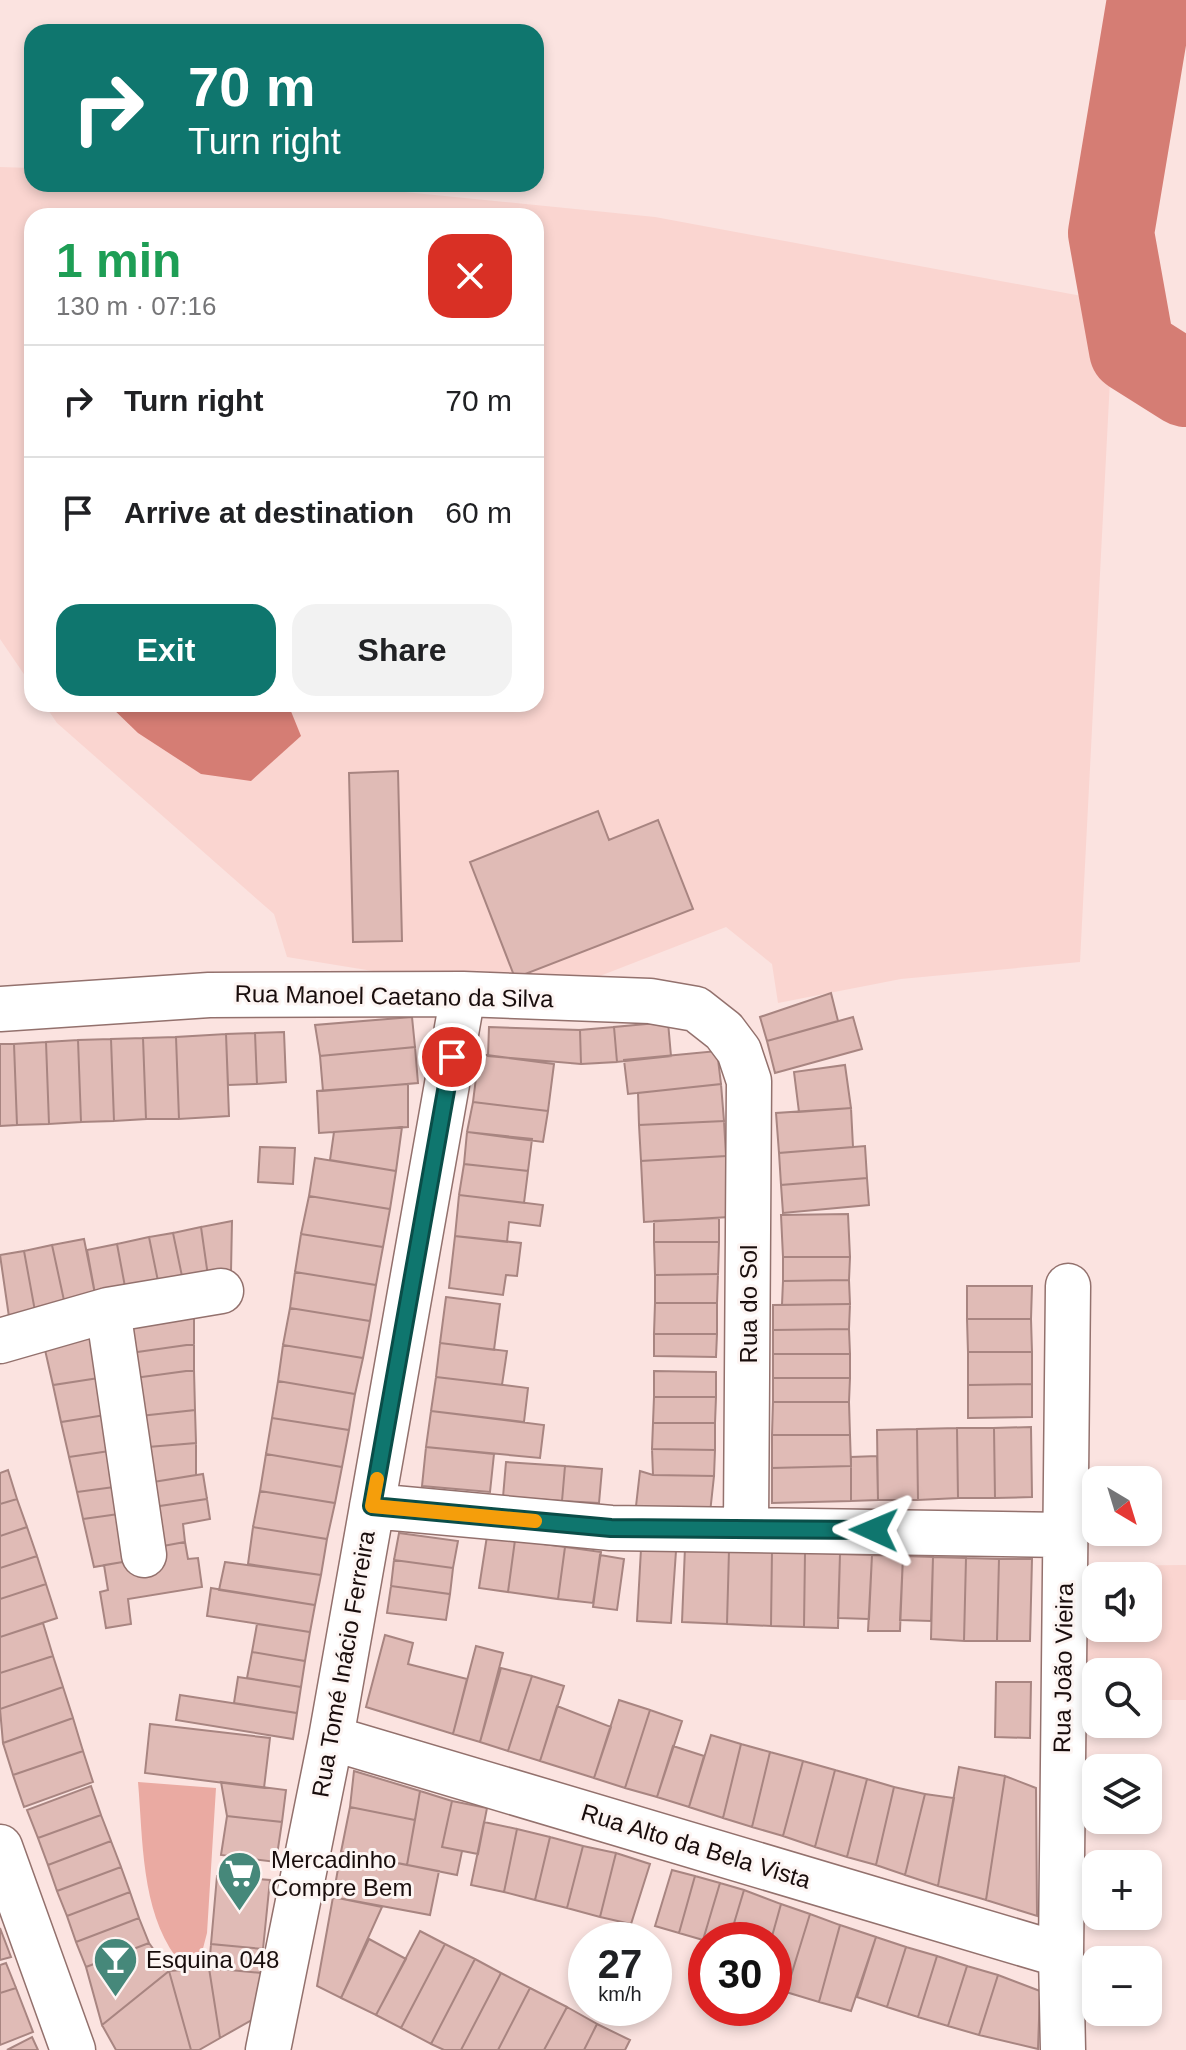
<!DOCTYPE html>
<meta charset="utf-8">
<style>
:root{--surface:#fff;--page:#f2f2f2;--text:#202124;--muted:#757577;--line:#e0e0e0;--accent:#0f766e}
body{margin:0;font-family:Helvetica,sans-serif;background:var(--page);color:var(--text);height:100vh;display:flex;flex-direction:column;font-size:30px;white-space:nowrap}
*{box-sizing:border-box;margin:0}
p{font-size:26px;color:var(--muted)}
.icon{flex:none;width:44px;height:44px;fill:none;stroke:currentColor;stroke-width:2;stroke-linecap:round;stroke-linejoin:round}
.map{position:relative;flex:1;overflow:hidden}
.sheet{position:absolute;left:24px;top:208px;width:520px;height:504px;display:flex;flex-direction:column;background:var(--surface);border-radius:24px;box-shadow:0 4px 12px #0003}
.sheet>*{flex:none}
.banner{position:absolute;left:24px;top:24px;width:520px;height:168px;border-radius:24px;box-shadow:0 4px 12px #0003;background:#0f766e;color:#fff;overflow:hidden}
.needle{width:52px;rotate:142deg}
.controls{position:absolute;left:1082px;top:1466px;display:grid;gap:16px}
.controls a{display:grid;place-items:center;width:80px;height:80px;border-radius:16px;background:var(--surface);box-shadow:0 4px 12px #0003;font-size:40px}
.speed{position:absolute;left:568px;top:1922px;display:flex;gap:16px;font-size:40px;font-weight:700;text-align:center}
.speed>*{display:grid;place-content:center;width:104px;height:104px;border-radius:50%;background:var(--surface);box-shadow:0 4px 12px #0003;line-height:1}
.speed small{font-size:20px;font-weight:400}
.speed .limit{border:12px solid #d22;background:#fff;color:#111}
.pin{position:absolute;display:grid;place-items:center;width:68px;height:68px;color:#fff;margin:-34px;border:4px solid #fff;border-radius:50%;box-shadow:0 2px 8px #0007}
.me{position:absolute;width:88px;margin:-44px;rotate:271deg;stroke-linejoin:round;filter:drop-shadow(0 0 6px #0008)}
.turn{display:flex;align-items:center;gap:28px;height:168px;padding:0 32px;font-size:36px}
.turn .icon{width:104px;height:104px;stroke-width:2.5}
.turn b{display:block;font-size:56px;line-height:68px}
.round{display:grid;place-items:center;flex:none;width:84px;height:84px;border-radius:24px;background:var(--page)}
.summary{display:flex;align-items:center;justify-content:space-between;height:136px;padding:0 32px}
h1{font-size:48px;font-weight:600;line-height:60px;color:#1e9e55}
.action{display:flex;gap:16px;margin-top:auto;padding:16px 32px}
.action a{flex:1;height:92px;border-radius:24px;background:var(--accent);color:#fff;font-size:32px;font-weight:600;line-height:92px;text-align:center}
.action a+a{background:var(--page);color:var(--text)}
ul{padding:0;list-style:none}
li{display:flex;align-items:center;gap:24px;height:112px;padding:0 32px;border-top:2px solid var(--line)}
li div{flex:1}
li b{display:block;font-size:30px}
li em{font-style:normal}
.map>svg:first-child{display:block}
.built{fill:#fad5d0;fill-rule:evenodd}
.green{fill:#eaaaa2}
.water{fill:#d57d74}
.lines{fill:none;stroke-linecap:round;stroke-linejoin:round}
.river{stroke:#d57d74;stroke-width:86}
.building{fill:#e0bbb6;stroke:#a88581;stroke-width:2}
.minor-casing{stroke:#93716d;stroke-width:47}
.minor{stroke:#fff;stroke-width:44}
.route-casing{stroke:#0a4d48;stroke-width:20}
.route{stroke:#0f766e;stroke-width:14}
.slow{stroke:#f59e0b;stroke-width:14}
.labels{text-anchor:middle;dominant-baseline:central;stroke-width:6;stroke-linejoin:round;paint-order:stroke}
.street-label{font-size:24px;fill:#190d0c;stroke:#fdf5f3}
.poi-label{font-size:24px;fill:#190d0c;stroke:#fdf5f3;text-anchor:start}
</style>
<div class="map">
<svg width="1186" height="2050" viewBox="0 0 1186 2050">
<rect width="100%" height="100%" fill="#fbe3e0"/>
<path class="built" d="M0,167L32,168V184H324L655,217L1114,302L1080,962L901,979L778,1003L772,964L726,927L569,988L428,980L287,957L274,914L57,723L44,704H536V216H32V686L0,639Z
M1186,1565V1700H1148V1672H1096V1700H1078L1079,1566ZM1096,1576H1148V1628H1096Z"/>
<path class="green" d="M138,1782L216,1788L207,1933L201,1956L176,1957C141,1910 143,1839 138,1782Z"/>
<path class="water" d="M108,704H288L301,736L251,781L201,774L138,733Z"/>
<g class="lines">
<path class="river" d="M1150,0L1111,233L1132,350L1186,384"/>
</g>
<path class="building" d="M398,771L402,941L353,942L349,773Z
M598,811L609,840L658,820L693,909L515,978L470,862Z
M831,993L838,1021L767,1041L760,1017Z
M412,1017L415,1047L320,1056L315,1025Z
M853,1017L862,1049L775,1073L767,1041Z
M668,1022L671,1056L617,1062L614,1027Z
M489,1027L580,1030L581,1064L488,1056Z
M614,1027L617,1062L581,1064L580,1030Z
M284,1032L286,1082L257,1084L255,1033Z
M255,1033L257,1084L228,1085L226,1034Z
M226,1034L229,1116L179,1119L176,1037Z
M176,1037L179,1119H146L143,1038Z
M143,1038L146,1119L114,1121L111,1039Z
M111,1039L114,1121L81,1122L78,1040Z
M78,1040L81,1122L49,1124L46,1042Z
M46,1042L49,1124L17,1125L14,1044Z
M0,1044H14L17,1125L0,1126Z
M415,1047L418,1083L323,1091L320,1056Z
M717,1051L721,1084L628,1094L624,1060Z
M479,1054L554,1064L548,1111L473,1102Z
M845,1065L851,1108L799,1112L794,1072Z
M408,1084V1127L319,1133L317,1091Z
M721,1084L724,1121L639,1125L638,1093Z
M473,1102L548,1111L543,1142L467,1132Z
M851,1108L853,1147L779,1153L776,1113Z
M724,1121L726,1156L641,1161L639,1125Z
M402,1127L396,1171L330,1160L334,1132Z
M467,1132L532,1139L528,1171L464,1164Z
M865,1146L867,1178L781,1185L779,1153Z
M260,1147L295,1148L293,1184L258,1182Z
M726,1156L729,1217L644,1222L641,1161Z
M315,1158L396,1171L390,1209L309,1196Z
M464,1164L528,1171L524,1203L459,1195Z
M867,1178L869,1205L783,1213L781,1185Z
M459,1195L543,1205L540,1226L509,1222L507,1242L455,1236Z
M309,1196L390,1209L383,1247L301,1234Z
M848,1214L850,1257H783L781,1215Z
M719,1218V1242H654V1221Z
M232,1221L231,1272L208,1276L201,1227Z
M201,1227L208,1276L183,1281L173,1233Z
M173,1233L183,1281L159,1286L149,1237Z
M301,1234L383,1247L376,1285L295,1272Z
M455,1236L521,1243L517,1276L506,1275L503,1295L449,1288Z
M149,1237L159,1286L126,1292L117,1244Z
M84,1239L96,1299L65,1305L52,1245Z
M654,1242H719L718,1274L655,1275Z
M117,1244L126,1292L96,1299L87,1250Z
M52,1245L65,1305L35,1311L24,1251Z
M24,1251L35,1311L9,1317L0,1255Z
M783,1257H850L849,1280L783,1281Z
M295,1272L376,1285L370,1321L290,1308Z
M718,1274L717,1303H655V1275Z
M849,1280L850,1304L782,1305L783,1281Z
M967,1286H1032L1031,1319H967Z
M446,1297L500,1304L494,1350L440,1343Z
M655,1303H717V1334H654Z
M850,1304L849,1329L773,1330V1305Z
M290,1308L370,1321L363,1358L283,1345Z
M194,1311V1344L123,1354L119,1322Z
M967,1319H1031L1032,1352H968Z
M849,1329L850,1354H773V1330Z
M104,1330L112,1376L53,1385L43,1341Z
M654,1334H717L716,1357L654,1356Z
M440,1343L507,1351L502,1385L436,1377Z
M194,1344V1370L127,1379L123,1354Z
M283,1345L363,1358L355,1394L278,1381Z
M968,1352H1032V1384L968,1385Z
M773,1354H850V1378H773Z
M194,1370L195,1410L131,1417L127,1379Z
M654,1371L716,1372V1397H654Z
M112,1376L118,1413L61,1422L53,1385Z
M436,1377L528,1388L524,1422L431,1411Z
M773,1378H850L849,1402H773Z
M278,1381L355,1394L349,1430L272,1418Z
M1032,1384V1417L968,1418V1385Z
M654,1397H716L715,1423H653Z
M773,1402H849L850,1435H772Z
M195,1410L196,1443L136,1448L131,1417Z
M431,1411L544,1425L540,1458L426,1447Z
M118,1413L123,1449L69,1457L61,1422Z
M272,1418L349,1430L342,1467L266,1454Z
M653,1423H715V1450L652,1449Z
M1031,1427L1032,1497L995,1498L994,1428Z
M957,1428L958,1498L918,1500L917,1429Z
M957,1428H994L995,1498H958Z
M917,1429L918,1500H878L877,1430Z
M772,1435H850L851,1466L772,1468Z
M196,1443V1475L141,1484L136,1448Z
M426,1447L494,1454L490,1492L422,1486Z
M123,1449L129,1485L77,1492L69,1457Z
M652,1449L715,1450L714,1476L653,1475Z
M266,1454L342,1467L335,1503L260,1491Z
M877,1456L878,1500L851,1501V1457Z
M506,1462L565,1466L562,1501L503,1497Z
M565,1466L602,1469L599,1503L562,1501Z
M851,1466V1501L772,1503V1468Z
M8,1470L17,1499L0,1504V1473Z
M640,1471L653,1475L714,1476L710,1513L636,1506Z
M203,1474L207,1499L146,1508L141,1484Z
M129,1485L133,1512L83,1519L77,1492Z
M260,1491L335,1503L327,1539L253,1527Z
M17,1499L27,1527L0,1536V1504Z
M207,1499L210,1519L183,1524L185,1542L152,1548L146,1508Z
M133,1512L140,1559L94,1567L83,1519Z
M27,1527L37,1556L0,1568V1536Z
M253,1527L327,1539L321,1575L248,1564Z
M399,1533L458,1541L453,1568L394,1560Z
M487,1536L515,1540L508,1592L479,1588Z
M515,1540L565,1547L558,1599L508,1592Z
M185,1542L188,1559L198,1558L202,1587L128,1599L131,1624L106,1628L100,1592L108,1590L104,1565L153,1557L152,1548Z
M565,1547L601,1552L593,1603L558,1599Z
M685,1547L729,1550L727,1624L682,1622Z
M641,1549L676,1551L671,1623L637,1621Z
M729,1550L772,1551L771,1626L727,1624Z
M772,1551L805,1552L804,1627L771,1626Z
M805,1552L840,1554L838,1628L804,1627Z
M840,1554L872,1555L869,1619L838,1618Z
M600,1555L624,1559L617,1610L593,1607Z
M872,1555L903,1556L900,1631H868Z
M37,1556L46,1584L0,1599V1568Z
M903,1556L933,1557L931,1621L900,1620Z
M933,1557L966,1558L964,1641L931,1639Z
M966,1558L999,1559L997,1641H964Z
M999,1559H1032L1030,1641H997Z
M394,1560L453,1568L450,1594L391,1586Z
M225,1562L321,1575L315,1605L219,1590Z
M46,1584L57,1618L0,1637V1599Z
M391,1586L450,1594L446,1620L387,1613Z
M211,1588L315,1605L310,1632L207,1616Z
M43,1623L53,1656L0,1673V1637Z
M257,1624L310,1632L305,1661L252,1652Z
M385,1635L413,1643L408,1664L467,1679L453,1734L366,1707Z
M476,1646L503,1653L480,1742L453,1734Z
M252,1652L305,1661L301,1687L247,1678Z
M53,1656L63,1687L0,1709V1673Z
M501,1668L532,1676L508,1751L480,1742Z
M532,1676L564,1686L540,1761L508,1751Z
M238,1677L301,1687L297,1713L234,1703Z
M996,1682H1031L1030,1738L995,1737Z
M63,1687L73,1718L3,1743L0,1709Z
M180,1695L297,1713L293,1739L176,1720Z
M619,1700L650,1710L625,1788L594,1778Z
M557,1706L611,1727L594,1778L540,1761Z
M650,1710L682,1721L657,1797L625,1788Z
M73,1718L83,1751L13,1775L3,1743Z
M150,1724L270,1738L264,1788L145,1773Z
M711,1735L741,1744L723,1818L689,1807Z
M741,1744L770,1752L752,1827L723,1818Z
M673,1746L704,1756L689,1807L657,1797Z
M83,1751L93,1782L24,1807L13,1775Z
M770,1752L803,1761L783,1836L752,1827Z
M803,1761L835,1770L815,1847L783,1836Z
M959,1767L1005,1776L986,1900L938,1886Z
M835,1770L867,1779L847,1857L815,1847Z
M354,1771L420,1791L415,1820L350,1807Z
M1005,1776L1036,1788L1037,1916L986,1900Z
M867,1779L894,1787L876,1865L847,1857Z
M221,1782L286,1790L282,1822L227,1816Z
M91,1786L101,1815L38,1838L27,1810Z
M894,1787L925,1794L905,1875L876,1865Z
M420,1791L452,1801L442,1847L462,1851L457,1875L407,1865Z
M925,1794L954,1798L938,1886L905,1875Z
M452,1801L487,1808L478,1854L442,1847Z
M350,1807L415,1820L407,1865L341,1852Z
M101,1815L111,1841L48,1865L38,1838Z
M227,1816L282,1822L276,1862L221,1855Z
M484,1822L517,1829L504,1892L471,1885Z
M517,1829L550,1837L535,1900L504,1892Z
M550,1837L583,1846L567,1908L535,1900Z
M111,1841L121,1867L57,1891L48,1865Z
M583,1846L616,1853L600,1917L567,1908Z
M341,1852L439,1871L430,1915L333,1897Z
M616,1853L650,1864L631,1924L600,1917Z
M121,1867L130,1892L67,1916L57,1891Z
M672,1870L695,1876L679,1933L655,1926Z
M217,1876L270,1880L263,1949L211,1944Z
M695,1876L720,1883L703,1940L679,1933Z
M720,1883L744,1890L729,1940H703Z
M744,1890L781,1904L771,1940H729Z
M130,1892L139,1918L76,1942L67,1916Z
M333,1897L382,1907L341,1998L317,1986Z
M781,1904L810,1914L786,1992L774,1990V1940H771Z
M810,1914L840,1925L819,2002L786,1992Z
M139,1918L149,1943L86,1967L76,1942Z
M840,1925L876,1937L851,2011L819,2002Z
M0,1928L11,1957L0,1960Z
M420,1931L445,1944L401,2028L376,2015Z
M876,1937L906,1947L887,2007L857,1997Z
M369,1939L406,1959L376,2015L341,1998Z
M149,1943L169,1971L102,2025L86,1967Z
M211,1944L263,1949L262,1973L209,1968Z
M445,1944L475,1959L431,2044L401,2028Z
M906,1947L937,1956L918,2017L887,2007Z
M937,1956L967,1966L948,2026L918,2017Z
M475,1959L501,1973L461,2050H444L431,2044Z
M6,1963L16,1988L0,1993V1965Z
M967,1966L998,1975L979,2035L948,2026Z
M209,1968L262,1973L259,2016L220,2038Z
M209,1968L220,2038L199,2050H191L169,1971Z
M169,1971L191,2050H116L102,2025Z
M501,1973L530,1988L498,2050H461Z
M998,1975L1040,1991L1038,2049L979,2035Z
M16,1988L33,2032L0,2045V1993Z
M530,1988L567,2007L544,2050H498Z
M567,2007L597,2024L584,2050H544Z
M597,2024L630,2040L625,2050H584Z
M32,2037L38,2050H7Z"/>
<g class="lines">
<defs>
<path id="minor" d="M0,1009L209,995L463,994L650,1001L696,1009L724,1031L739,1051L749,1081L746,1527
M108,1310L144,1555
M0,1341L108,1310L221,1291
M372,1506L611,1528L1065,1535
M331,1738L1061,1955
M0,1847L73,2050
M268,2050L331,1738L463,994
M1063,2050L1061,1955L1068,1286"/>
</defs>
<use href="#minor" class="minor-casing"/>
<use href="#minor" class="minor"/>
</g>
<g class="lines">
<defs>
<path id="route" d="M452,1057L372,1506L611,1528L874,1530"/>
</defs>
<use href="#route" class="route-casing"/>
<use href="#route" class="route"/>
<path class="slow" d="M377,1479L372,1506L535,1521"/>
</g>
<defs>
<symbol id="supermarket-pin" viewBox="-11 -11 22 30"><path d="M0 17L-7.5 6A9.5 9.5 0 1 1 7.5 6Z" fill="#46887a" stroke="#fdf5f3"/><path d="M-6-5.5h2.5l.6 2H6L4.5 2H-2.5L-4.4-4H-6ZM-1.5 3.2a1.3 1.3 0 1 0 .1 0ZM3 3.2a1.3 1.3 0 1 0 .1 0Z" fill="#fff"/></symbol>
<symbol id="bar-pin" viewBox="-11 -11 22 30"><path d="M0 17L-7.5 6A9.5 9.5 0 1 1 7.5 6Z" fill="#46887a" stroke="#fdf5f3"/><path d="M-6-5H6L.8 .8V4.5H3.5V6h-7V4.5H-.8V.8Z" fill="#fff"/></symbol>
</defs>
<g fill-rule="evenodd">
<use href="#supermarket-pin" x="214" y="1848" width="51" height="69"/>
<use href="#bar-pin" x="90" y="1934" width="51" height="69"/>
</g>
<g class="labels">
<g class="street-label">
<text transform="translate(394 996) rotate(1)">Rua Manoel Caetano da Silva</text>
<text transform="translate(748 1304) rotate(-90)">Rua do Sol</text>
<text transform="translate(343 1664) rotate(-80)">Rua Tomé Inácio Ferreira</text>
<text transform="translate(1063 1668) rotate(-89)">Rua João Vieira</text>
<text transform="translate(696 1846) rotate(17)">Rua Alto da Bela Vista</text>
</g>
<g class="poi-label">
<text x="271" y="1859">Mercadinho<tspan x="271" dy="28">Compre Bem</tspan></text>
<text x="146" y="1959">Esquina 048</text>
</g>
</g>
</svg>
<div class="controls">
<a><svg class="needle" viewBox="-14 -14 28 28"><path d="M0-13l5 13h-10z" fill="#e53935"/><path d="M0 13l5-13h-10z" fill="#757577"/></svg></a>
<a><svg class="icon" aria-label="sound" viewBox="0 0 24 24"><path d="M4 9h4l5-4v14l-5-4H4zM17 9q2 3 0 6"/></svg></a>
<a><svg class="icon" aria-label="search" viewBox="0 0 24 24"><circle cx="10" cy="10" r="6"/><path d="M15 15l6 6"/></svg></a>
<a><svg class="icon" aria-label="layers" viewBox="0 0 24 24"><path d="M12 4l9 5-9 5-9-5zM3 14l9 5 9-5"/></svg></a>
<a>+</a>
<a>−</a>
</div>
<div class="speed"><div>27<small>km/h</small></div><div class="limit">30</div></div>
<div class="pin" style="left:452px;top:1057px;background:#d93025"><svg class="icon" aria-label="arrive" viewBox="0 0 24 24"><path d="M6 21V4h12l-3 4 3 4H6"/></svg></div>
<svg class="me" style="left:874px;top:1530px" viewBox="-20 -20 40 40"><path d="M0-17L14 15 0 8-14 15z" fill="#0f766e" stroke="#fff" stroke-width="4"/></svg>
<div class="banner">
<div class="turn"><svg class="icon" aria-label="right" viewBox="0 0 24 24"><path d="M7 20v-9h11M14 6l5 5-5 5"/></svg><div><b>70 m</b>Turn right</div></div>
</div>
<section class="sheet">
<div class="summary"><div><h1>1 min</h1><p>130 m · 07:16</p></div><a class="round" style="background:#d93025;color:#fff"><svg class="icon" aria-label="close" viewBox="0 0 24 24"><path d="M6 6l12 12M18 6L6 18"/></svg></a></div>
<ul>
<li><svg class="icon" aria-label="right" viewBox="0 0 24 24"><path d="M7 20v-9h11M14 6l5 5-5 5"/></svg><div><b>Turn right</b></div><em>70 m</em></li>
<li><svg class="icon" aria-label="arrive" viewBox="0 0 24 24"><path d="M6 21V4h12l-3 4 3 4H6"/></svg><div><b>Arrive at destination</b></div><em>60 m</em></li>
</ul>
<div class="action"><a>Exit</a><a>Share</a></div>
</section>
</div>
